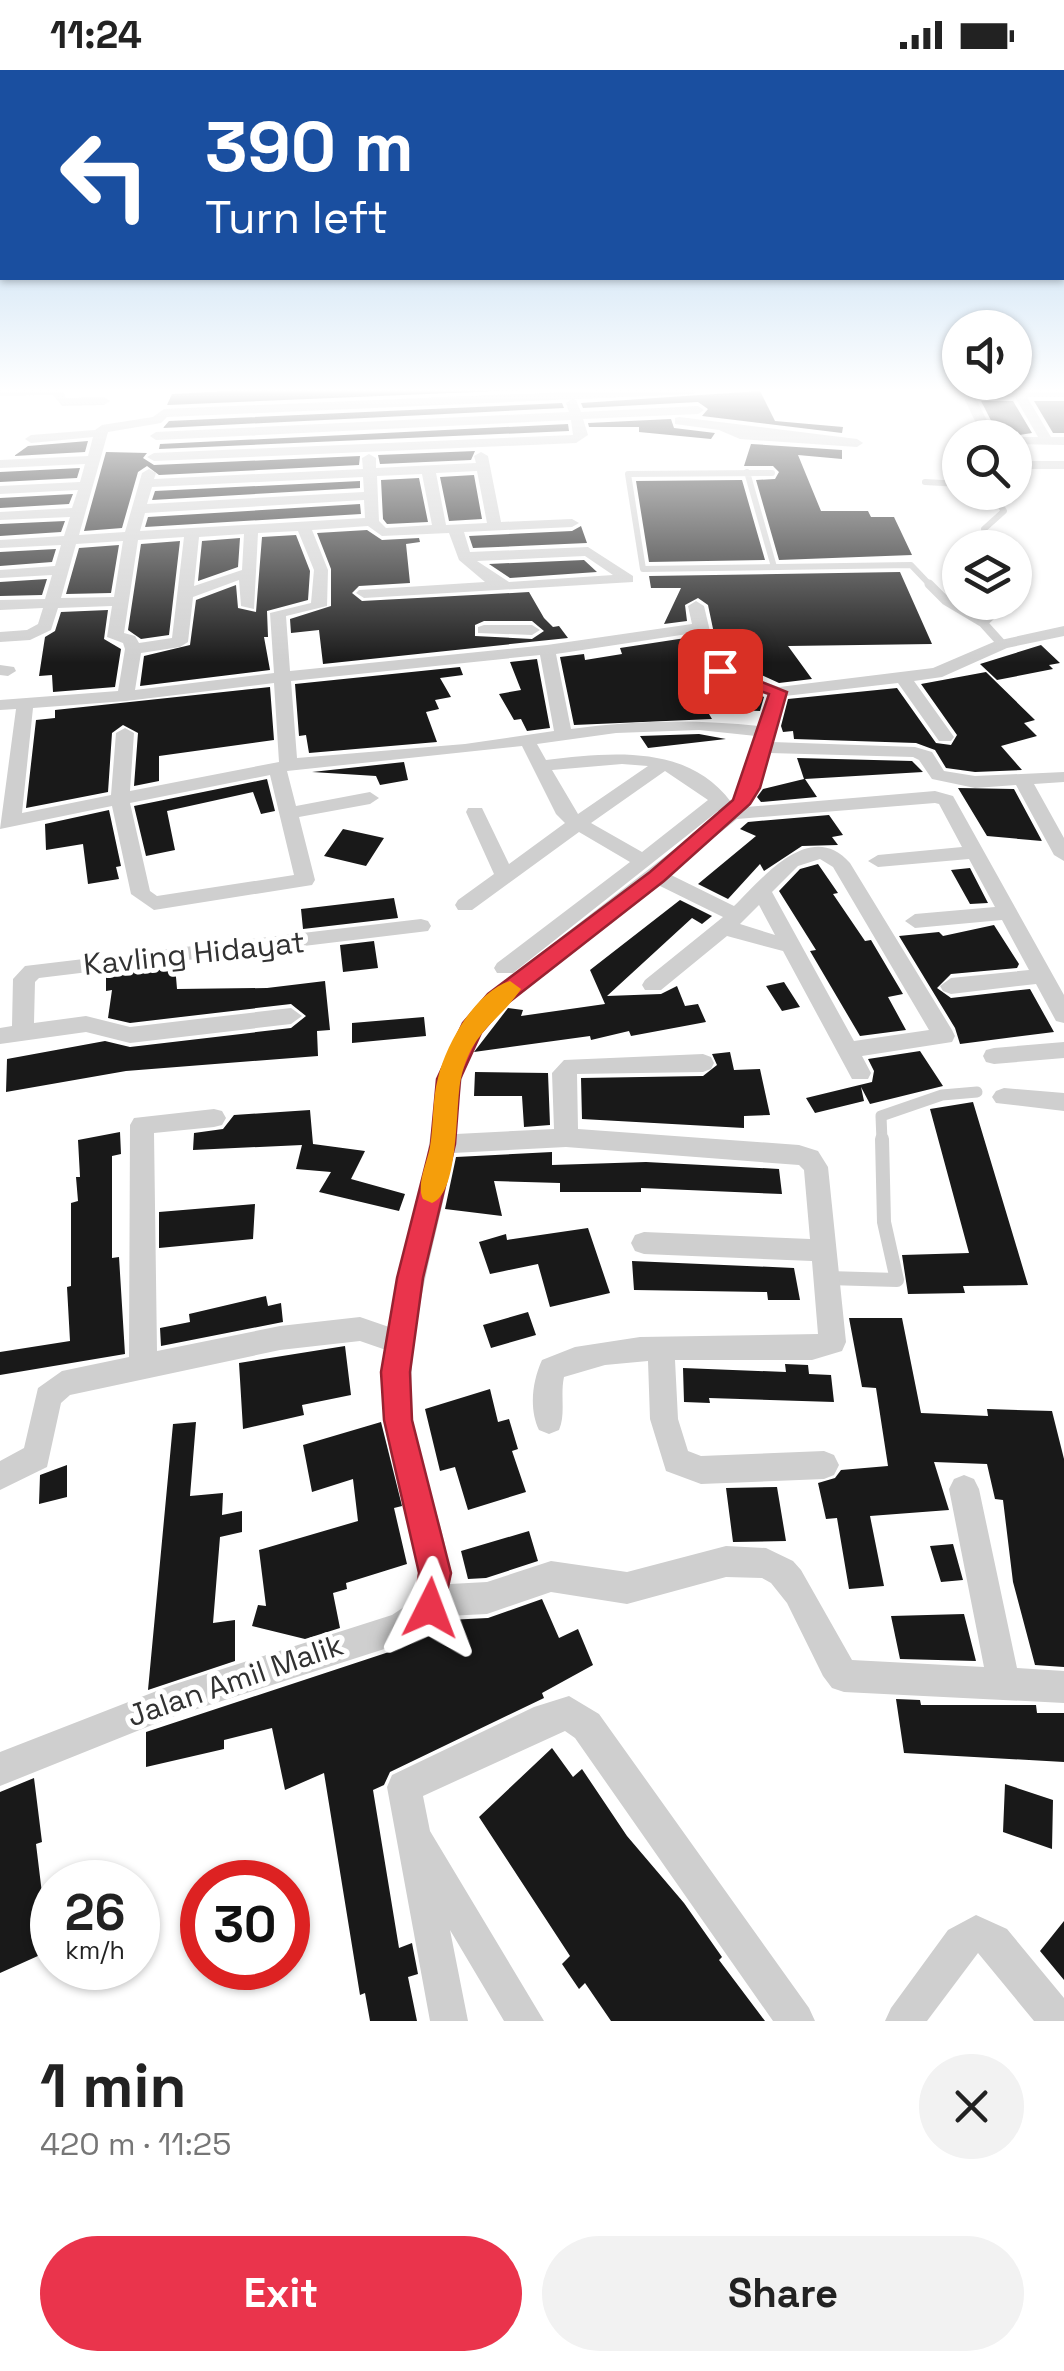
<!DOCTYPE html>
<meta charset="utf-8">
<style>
:root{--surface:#fff;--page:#f2f2f2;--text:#222;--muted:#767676;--accent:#ea344c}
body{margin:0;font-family:"Space Grotesk",sans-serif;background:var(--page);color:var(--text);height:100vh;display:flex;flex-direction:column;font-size:38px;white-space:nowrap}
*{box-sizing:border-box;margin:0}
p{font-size:32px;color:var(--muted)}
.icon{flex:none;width:55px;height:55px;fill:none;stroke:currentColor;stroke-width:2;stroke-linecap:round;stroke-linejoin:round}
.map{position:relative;height:1951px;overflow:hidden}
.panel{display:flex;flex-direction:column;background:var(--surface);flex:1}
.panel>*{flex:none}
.guide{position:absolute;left:0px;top:0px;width:1065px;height:210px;box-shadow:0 2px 8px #0004;background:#1a4fa0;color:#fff;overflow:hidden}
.tools{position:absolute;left:942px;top:240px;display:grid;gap:20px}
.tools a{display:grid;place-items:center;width:90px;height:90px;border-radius:50%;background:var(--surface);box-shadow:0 2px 8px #0004;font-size:50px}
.speed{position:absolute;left:30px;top:1790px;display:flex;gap:20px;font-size:50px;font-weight:700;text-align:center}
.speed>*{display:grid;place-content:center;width:130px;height:130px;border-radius:50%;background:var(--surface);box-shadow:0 2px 8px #0004;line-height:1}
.speed small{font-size:25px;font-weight:400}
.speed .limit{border:15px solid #d22;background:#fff;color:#111}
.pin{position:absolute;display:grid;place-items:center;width:85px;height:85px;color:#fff;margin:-42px;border-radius:20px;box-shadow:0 5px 15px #0006}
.me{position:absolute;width:110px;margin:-55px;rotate:3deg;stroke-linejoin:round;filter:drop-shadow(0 0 8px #0008)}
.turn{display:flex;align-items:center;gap:35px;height:210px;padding:0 40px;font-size:45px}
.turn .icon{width:130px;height:130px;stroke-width:2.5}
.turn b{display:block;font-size:70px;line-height:85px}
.round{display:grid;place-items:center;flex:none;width:105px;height:105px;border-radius:52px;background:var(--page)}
.overview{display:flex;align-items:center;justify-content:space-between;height:170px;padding:0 40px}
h1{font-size:60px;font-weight:700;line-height:75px}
.button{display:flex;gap:20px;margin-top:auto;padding:20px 40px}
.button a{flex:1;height:115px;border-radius:60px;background:var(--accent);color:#fff;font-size:40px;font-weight:700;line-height:115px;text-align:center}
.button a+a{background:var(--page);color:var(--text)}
.status{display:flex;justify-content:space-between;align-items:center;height:70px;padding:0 50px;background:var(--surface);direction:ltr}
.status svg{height:28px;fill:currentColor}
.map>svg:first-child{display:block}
.building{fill:#191919;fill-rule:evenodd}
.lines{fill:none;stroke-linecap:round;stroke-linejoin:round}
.service-far3{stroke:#cfcfcf;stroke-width:6}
.service-far2{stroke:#cfcfcf;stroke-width:9}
.service-far1{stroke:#cfcfcf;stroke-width:11}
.service{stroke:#cfcfcf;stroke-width:14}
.minor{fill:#cfcfcf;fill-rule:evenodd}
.route{fill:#ea344c;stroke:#982231;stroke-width:2.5}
.slow{fill:#f59e0b}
.labels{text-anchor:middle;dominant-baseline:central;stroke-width:10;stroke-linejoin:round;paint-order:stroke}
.street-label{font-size:30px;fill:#323232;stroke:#fff}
</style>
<div class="status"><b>11:24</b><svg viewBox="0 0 49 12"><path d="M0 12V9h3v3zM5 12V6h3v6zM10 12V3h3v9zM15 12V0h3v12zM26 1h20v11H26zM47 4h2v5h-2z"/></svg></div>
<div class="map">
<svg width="1064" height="1951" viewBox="0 0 1064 1951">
<rect width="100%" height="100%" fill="#fff"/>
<path class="building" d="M247,320H524L167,335L172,324Z
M760,321L775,351L843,357L842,363L702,346L708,339L698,332L583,338L581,333Z
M981,331H1013L1032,363L1000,368Z
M1034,331H1064V363H1053Z
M562,333L564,338L163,358L169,351Z
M671,349L674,358L715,363L711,369L639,362V357H589L588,353Z
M568,354L569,361L159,379L160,374Z
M88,371L85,382L14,386L28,376Z
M751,374L842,380V389L798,385L821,441H868L871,447H894L912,485L779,490L756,410L775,409L779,402L773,396H744Z
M475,381L471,390L380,394L378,385Z
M106,382L147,383L143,388L154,395L360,386L359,395L159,405L147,396L138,402L122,458L84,461Z
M80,398L77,408L0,412V402Z
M474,405L482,449L449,451L440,407Z
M419,408L428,452L387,454L383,449L381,410Z
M742,410L765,490L649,492L636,411Z
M360,411V418L152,430L155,421Z
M73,424L69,434L0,438V428Z
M360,434L361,444L145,457L148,447Z
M65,451L61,462L0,466V454Z
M581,456L587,473L473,478L469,466L572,461Z
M367,460L382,470L419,468L420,472L406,474L410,513L359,516L352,523L362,531L529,522L544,548L553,557L559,556L568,568L323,594L319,560L291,563L290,549L331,536V499L317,463ZM484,551H532L544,561L532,569L475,566V555Z
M296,465L310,501L308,530L267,541L268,567H264L270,600L140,616L144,586L190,575L196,530L236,515L238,538L256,542L262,467Z
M240,468L238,497L198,511L202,471Z
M180,471L169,565L141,569L128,560L141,474Z
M119,475L111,523L66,524L79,478Z
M56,479L52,492L0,496V482Z
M584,490L597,502L510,508L489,494Z
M900,502L932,574L788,576L812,609L779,613L728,590L716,573L708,535L698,528L685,535L687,551L664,554L681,518H651L649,506Z
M47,509L42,525L0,526V512Z
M108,540L104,569L121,579L115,617L53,622L52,605L39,606L45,567L55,561L61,542Z
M692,567L702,590L719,607L764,627L760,641L706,639L712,649L574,655L560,587L584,584L585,590L622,584L620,578Z
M1041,575L1060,593L1049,595L1053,599L997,610L980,594Z
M537,589L550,658L527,661L521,649L514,650L499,624L521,620L510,592Z
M460,597L463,605L440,608L451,627L435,630L439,639L426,642L437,672L309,683L306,665L299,666L295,614Z
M986,602L1035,650L1024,653L1037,666L1001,676L1022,700L975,702L946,698L935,680L916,673L794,669L793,661L783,662L781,656L788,629L897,618L936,673L951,675L957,665L921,614Z
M270,617L274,670L159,686V711L134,716L138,663L123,655L112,663L108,722L26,738L36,650L55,648V640Z
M699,664L726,669L648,678L640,666Z
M797,688L912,691L923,702L805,709L817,727L761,732L757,727L763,719L804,709Z
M404,692L408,710L380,715L376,706L312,702Z
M267,709L275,741L261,744L253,722L167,741L175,780L146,786L134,736Z
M958,718L1014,719L1042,771L987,766Z
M109,740L121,796L116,797L119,809L88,814L83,774L46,780L45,754Z
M829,745L843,765L832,767L838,775L802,776L764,801L760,794L728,829L698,814L756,766L740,759L748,752Z
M343,759L384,768L366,796L324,786Z
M818,794L838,823L833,824L865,871L871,870L903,924L888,927L906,960L860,966L810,881L816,880L779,821L800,799Z
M970,798L988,833L970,834L951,800Z
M394,828L398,848L303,859L301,839Z
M680,830L712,846L702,854L692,848L607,926L661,924L677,916L685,936L698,934L706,952L631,966L629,961L591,970L590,966L474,982L508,938L523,940L521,946L605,934L590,900Z
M994,855L1019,894L1017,898L951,904L937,918L951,928L1030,919L1054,962L960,974L955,958L899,866L939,862L943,866Z
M374,871L378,898L343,902L340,875Z
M175,895L177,919L267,918L325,911L330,960L317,961L318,986L126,1001L6,1022L7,989L105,971L130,977L291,958L306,946L291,934L130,953L108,948L112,920L106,921V904Z
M784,912L800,937L782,941L766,916Z
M424,947L426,966L352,973V953Z
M920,981L943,1016L870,1034L861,1017L864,1031L815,1043L806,1028L872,1012L874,1001L868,989Z
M730,982L734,1000L760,999L770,1045L744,1046V1058L582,1049L581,1008L703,1006L717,995L712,984Z
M475,1002L548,1003L550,1055L524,1057L522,1026H474Z
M973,1032L1028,1215L963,1216L965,1223L908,1224L902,1185L969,1183L930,1039Z
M310,1040L313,1074L365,1081L351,1109L405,1124L399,1141L319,1122L331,1102L296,1099L302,1075L193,1080L194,1063L223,1059L234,1045Z
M120,1062L121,1084L112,1086V1188L119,1187L125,1284L0,1305V1282L70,1271L67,1217L71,1216V1133L78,1131L76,1107H80L78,1070Z
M552,1082V1095L646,1092L779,1099L782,1124L641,1118V1122H560V1113L494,1111L502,1146L445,1139L456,1087Z
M255,1134L253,1169L159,1178V1142Z
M588,1158L610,1223L550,1237L538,1194L490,1204L479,1172L506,1164L507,1170Z
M632,1191L794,1198L800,1230H768L767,1222L634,1220Z
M266,1226L268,1236L281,1233L283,1252L161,1276L160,1258L190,1252L189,1244Z
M528,1242L536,1265L491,1278L483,1255Z
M849,1248H902L921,1343L988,1346L987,1339L1052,1341L1064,1389V1597L1035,1595L1013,1512L1003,1430L995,1429L987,1394L934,1392L949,1440L870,1446L884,1516L849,1519L837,1448L826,1449L818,1413L835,1408L841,1400L888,1396L876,1318L862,1317Z
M345,1276L351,1325L302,1335L304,1345L243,1359L239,1293Z
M785,1294L808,1295L809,1304L831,1305L834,1332L709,1328L710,1333L684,1332L683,1298L786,1302Z
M490,1319L498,1352L509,1349L518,1379L512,1381L526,1422L468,1440L455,1397L440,1401L425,1339Z
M196,1352L190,1426L223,1423L222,1445L242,1441V1462L220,1467L213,1553L235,1550V1591L148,1620L173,1354Z
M381,1352L402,1436L394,1438L407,1494L346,1513L347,1519L333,1523L340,1558L305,1569L252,1556L258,1535L266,1536L259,1480L358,1451L353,1409L312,1422L303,1375Z
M67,1395V1427L39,1434L40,1405Z
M777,1417L786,1471L733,1472L726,1418Z
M529,1461L538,1491L486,1508L468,1509L461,1481Z
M953,1474L963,1510L941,1512L930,1476Z
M542,1529L559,1568L578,1559L593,1595L542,1623L544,1628L390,1702L384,1715L373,1720L399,1878L412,1873L418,1904L408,1907L417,1951H370L365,1923L360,1925L324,1703L285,1720L272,1658L224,1670V1679L146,1697V1662L401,1578L448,1550L488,1548Z
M964,1544L976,1591L900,1589L891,1546Z
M896,1629L920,1630L921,1635H1036L1037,1643H1064V1692L904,1683Z
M552,1678L573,1707L582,1699L627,1766L684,1833L722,1887L719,1890L765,1951H611L585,1913L579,1919L562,1894L570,1886L479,1747Z
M34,1708L42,1772L36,1774L49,1881L0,1903V1722Z
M1005,1714L1053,1730L1052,1779L1003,1762Z
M1064,1851V1910L1040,1881Z"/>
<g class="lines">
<path class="service-far3" d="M747,402L774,497
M772,403L628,404L643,499L911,495L931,516
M925,412L960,414
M991,422L1004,441L984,459L991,478"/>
<path class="service-far2" d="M929,514L946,531L983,553
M1002,574L983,553L1006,532"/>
<path class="service-far1" d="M882,1071L881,1046L942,1025L977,1022"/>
<path class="service" d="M828,1208L897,1210L884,1152L882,1069"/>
<path class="minor" d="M0,320H62L66,328L104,327L110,331L104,335L62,336L53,325L0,326Z
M611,320H699L693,324L167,347L161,353L108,362L79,465L125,462L142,403L149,399L156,403L154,409L363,399L362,388L369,384L376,388V398L476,393L474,386L481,382L488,386L501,452L572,449L579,453L572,457L464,462L470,482L588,477L633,506V512L364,528L356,523L359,520L485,512L459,490L449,463L382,466L368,456L312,460L328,500L327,536L286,546L290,601L547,575L692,554L688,536L696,531L704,536L713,574L725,593L748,606L779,617L933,598L996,571L1064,556V566L1007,578L942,607L914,611L954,667L951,671H939L898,613L785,626L772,672L915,677L932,682L944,701L975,706L1064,702V712L1034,714L1064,768V791L1054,785L1016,715L975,718L932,709L919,690L913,687L769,683L759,718L746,737L935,721L953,726L1064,925V953L1056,951L1036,914L951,924L943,921L940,916L951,908L1029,900L1002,850L915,858L905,851L915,844L995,837L969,789L878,797L868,791L878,785L962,777L939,734L935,733L737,749L669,804L734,836C761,810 810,747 850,793L952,960L955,966L952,972L862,986L871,1003L868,1009H852L783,881L727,866L661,920H645L642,915L645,910L723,847L656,814C608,852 495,928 471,980C459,1006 459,1035 456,1064L554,1059L552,1003L564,990L703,984L711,987L714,993L711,999L703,1002L577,1004L578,1059L799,1075L818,1081L828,1097L846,1272L842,1281L812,1290H675L678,1349L688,1381L701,1386L824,1381L834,1385L839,1395L834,1405L824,1409L701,1414L666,1401L650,1349L648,1291L605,1295L564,1307C560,1325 566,1344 559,1360L549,1364L539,1360C529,1339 532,1312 542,1290L575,1277L640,1267L818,1264L812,1191L644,1184L635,1181L631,1173L635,1165L644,1162L810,1169L804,1100L799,1095L566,1077L453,1083C438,1169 406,1253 412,1341C416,1401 448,1453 450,1514L487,1512L551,1491L627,1502L726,1476L766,1478L793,1491L801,1500L852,1590L984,1597L949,1419L954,1409L964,1405L974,1409L979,1419L1017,1598L1064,1601V1633L844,1622L832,1618L823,1606L787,1533L771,1513L762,1508L726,1507L627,1534L551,1522L487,1544L447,1546L400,1574L172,1647L0,1716V1682L172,1615L392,1545L416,1529C427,1472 397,1421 387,1367C382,1338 383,1309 386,1280L360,1271L280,1280L70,1325L61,1333L47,1397L0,1420V1391L24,1378L38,1318L62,1301L129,1287L130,1055L134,1048L214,1039L222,1041L226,1048L222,1055L214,1057L154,1063L157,1281L280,1256L360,1247L389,1257L423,1110L442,997L461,957L488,924L721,743L718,741L513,903H497L494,898L497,893L630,792L579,762L472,840H458L455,835L458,830L494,804L466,742L468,738H482L509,794L565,753L556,744L522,676L287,701L296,736L370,722L379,728L370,734L299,747L315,810L312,815L154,840L131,824L112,736L0,759L16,639L0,640V630L118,621L125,579L123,573L107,567L112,536L58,538L51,560L30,570L0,572V562L27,560L38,554L43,538L0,540V530L45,529L52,505L0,508V500L55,496L61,475L0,478V470L64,466L70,447L0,450V442L72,438L78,420L0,424V416L80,412L85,394L0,398V390L88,386L93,367L31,373L25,369L31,365L95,360L102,355L153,347L164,339ZM477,401L487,453L446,455L436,403ZM422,404L432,455L386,458L379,451L377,406ZM363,407L364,422L147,434L152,417ZM364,430L365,448L140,461L145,443ZM298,461L314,500L311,533L270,543L274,603L135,620L141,583L180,577L188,572L193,527L239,510L241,536L254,539L258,463ZM244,464L242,500L194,516L199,467ZM184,467L172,568L139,573L135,566L124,563L138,470ZM123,471L114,527L61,528L76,474ZM585,486L613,505L509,512L477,491ZM694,563C705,602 732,613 769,625L759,656C695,649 634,650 571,659L556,584ZM540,585L554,661L465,674L297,688L291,611ZM274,613L279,692L130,721L134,663L125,658L116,663L111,725L22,743L33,638L126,631ZM699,660L756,666L741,718L731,732C688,674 611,682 546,690L537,674L616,663ZM622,694L648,696L578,744L552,700ZM665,701L708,730L642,782L591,753ZM270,705L294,805L157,826L150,821L130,733ZM820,789L833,797L929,960L854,971L772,822L798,796ZM759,835L775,865L740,854Z
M950,320H1064V327H1027L1051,367H1064V375L1015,374V368L1010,367H1038L1015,327H975L996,368H983L964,328Z
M572,329L576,330L581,342L698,336L704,340L698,344L583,349L588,365L576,373L154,391L147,387L154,383L573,365L571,350L156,370L150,366L156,362L569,342L566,333Z
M679,347L857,369L863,373L857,377L740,369L719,360L675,354V348Z
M1015,391H1064V399H1015Z
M484,555H532L540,560L532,565L478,563V557Z
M0,595L14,597L16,601L8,606L0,605Z
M421,849L428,851L431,856L428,861L39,908L35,912L34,953L86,946L130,957L291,938L302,946L291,954L130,973L86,962L0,974V958L12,956L13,909L25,896Z
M1064,972V988L994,994L986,992L983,986L986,980L994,978Z
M1004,1018L1064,1023V1041L996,1033L992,1027L996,1021Z
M569,1626L599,1644L809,1938L815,1951H773L575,1668L565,1661L423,1726L430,1761L544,1951H504L450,1860L468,1951H430L387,1717L392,1705L534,1637Z
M976,1845L1007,1859L1064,1928V1951H1034L978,1883L927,1951H885L891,1938L948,1860Z"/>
</g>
<linearGradient id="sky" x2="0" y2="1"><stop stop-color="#9dc7ea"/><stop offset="0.54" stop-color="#fff"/><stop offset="1" stop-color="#fff" stop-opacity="0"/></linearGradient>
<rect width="1064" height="593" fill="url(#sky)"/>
<path class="route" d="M714,598H726L787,622L760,718L750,734L664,811L504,936L481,963L460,1009L455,1074L423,1208L410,1302L412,1350L451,1503L441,1550L430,1554L418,1550L414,1538L419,1503L384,1350L381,1302L397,1208L431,1074L437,1009L463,953L488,924L650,802L733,730L769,624L714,605Z"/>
<path class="slow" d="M510,911L521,919C498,953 472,960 461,1008C455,1034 460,1123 432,1133L423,1129C416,1115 427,1093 430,1077C434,1054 432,1030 438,1008C446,974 475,922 510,911Z"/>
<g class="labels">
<g class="street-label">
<text transform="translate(194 883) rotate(-6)">Kavling Hidayat</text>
<text transform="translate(235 1610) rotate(-19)">Jalan Amil Malik</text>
</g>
</g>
</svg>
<div class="tools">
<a><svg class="icon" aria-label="sound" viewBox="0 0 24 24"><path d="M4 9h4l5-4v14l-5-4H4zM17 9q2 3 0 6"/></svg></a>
<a><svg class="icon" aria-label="search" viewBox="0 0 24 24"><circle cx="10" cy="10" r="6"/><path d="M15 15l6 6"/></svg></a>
<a><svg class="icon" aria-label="layers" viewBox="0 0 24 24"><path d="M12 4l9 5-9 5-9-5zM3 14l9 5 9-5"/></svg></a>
</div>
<div class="speed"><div>26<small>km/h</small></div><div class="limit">30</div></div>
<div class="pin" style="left:720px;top:601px;background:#d93025"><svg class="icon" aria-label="arrive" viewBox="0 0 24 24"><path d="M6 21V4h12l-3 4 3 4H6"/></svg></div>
<svg class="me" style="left:430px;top:1538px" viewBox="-20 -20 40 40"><path d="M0-17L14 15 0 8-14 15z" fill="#ea344c" stroke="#fff" stroke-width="4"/></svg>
<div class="guide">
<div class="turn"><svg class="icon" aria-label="left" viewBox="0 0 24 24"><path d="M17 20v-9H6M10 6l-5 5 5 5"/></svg><div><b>390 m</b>Turn left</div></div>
</div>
</div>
<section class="panel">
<div class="overview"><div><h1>1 min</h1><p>420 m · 11:25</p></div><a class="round"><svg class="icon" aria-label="close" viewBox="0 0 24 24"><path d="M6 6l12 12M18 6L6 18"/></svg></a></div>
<div class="button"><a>Exit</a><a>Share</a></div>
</section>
